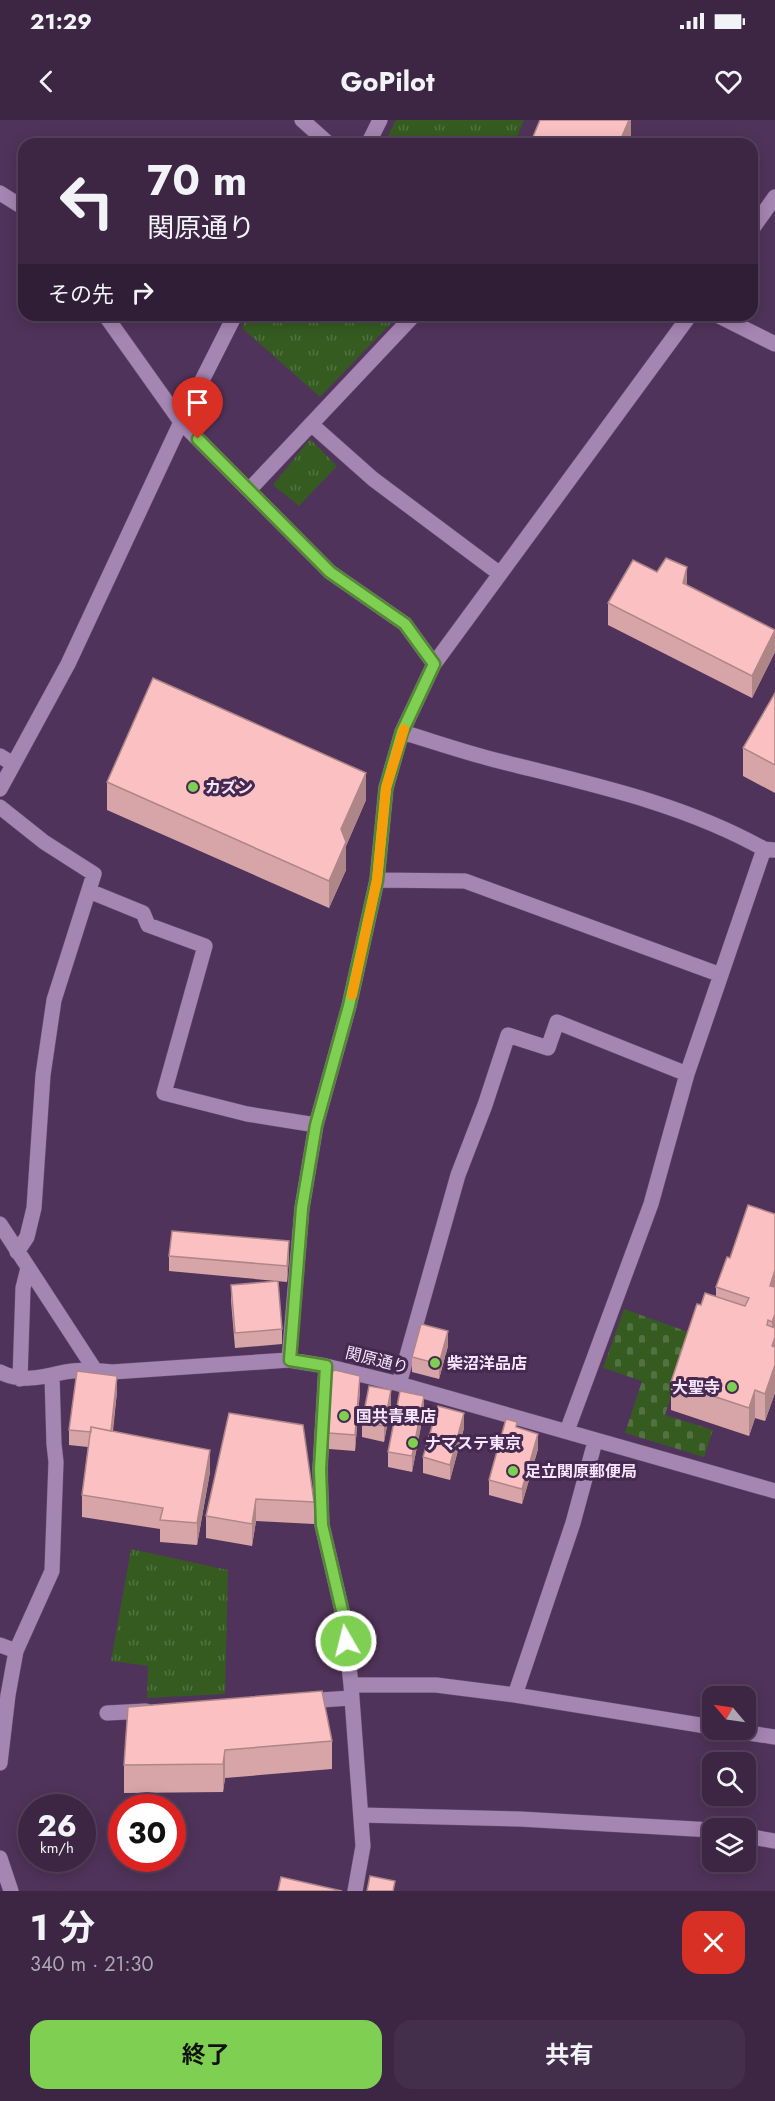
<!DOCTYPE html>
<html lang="ja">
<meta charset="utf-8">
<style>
:root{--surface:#3c2644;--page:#432e4b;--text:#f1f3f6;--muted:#aca5b2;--line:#55435d;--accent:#7fd052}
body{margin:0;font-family:Jost,"Noto Sans JP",sans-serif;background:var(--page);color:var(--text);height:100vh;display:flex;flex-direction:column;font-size:22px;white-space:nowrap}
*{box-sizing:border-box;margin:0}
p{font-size:20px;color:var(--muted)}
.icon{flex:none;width:33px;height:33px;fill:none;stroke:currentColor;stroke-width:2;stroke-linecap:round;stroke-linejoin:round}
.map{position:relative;height:1771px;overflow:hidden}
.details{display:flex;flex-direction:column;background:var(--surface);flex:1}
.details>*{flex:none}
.guide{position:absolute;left:18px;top:18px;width:740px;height:183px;border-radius:18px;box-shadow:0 3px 15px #0003,0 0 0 2px var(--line);background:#3c2644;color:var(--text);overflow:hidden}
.needle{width:39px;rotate:299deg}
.buttons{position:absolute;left:702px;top:1566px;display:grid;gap:12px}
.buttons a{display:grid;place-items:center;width:54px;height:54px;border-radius:12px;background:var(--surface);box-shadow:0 3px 15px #0003,0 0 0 2px var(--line);font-size:30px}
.speed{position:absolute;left:18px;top:1674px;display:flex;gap:12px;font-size:30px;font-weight:700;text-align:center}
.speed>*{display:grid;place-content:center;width:78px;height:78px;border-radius:50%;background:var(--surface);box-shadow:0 3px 15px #0003,0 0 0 2px var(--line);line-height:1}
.speed small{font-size:15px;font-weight:400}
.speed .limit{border:9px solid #d22;background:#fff;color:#111}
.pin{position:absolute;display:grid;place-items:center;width:51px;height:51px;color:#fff;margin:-62px -26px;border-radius:50% 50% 50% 0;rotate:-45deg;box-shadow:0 0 6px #0007}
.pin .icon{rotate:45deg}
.me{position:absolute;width:66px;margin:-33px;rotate:352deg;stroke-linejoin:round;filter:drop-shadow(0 0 4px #0008)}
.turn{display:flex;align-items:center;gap:21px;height:126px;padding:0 30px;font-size:27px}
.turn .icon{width:78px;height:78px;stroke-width:2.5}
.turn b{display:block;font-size:42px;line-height:51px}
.then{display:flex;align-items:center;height:57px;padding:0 30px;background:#0003;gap:12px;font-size:22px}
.round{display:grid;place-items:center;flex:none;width:63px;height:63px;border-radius:18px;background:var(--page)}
.headline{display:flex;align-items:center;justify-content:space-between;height:102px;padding:0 30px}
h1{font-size:36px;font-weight:700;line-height:45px}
.cta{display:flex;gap:12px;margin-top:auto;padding:12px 30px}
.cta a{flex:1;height:69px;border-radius:18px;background:var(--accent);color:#111;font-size:24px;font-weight:700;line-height:69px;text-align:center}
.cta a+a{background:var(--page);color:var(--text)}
.status{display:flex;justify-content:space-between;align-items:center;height:42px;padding:0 30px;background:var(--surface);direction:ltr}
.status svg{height:16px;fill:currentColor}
header{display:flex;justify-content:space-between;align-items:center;height:78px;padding:0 30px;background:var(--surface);font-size:27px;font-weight:700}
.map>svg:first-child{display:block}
.grass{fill:url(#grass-tufts)}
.cemetery{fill:url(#cemetery-stones)}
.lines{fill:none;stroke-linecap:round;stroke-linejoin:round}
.minor-casing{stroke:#674f70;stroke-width:16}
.minor{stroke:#a585b2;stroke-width:15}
.wall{fill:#d7a5a7}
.shaded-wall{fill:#af8688}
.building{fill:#fac0c2;stroke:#af8688;stroke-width:1.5}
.route-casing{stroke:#538735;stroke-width:15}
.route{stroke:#7fd052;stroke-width:10}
.slow{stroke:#f59e0b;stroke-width:10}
.poi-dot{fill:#7fd052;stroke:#45294f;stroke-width:2}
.labels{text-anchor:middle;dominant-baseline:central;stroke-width:6;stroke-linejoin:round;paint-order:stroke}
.poi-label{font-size:16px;font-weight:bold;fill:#f6e5fd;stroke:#45294f;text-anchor:start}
.street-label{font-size:16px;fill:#f6e5fd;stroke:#45294f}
</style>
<div class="status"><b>21:29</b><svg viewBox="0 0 49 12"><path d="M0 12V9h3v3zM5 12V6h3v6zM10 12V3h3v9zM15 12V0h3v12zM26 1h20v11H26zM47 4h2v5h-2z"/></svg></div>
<header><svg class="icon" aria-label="back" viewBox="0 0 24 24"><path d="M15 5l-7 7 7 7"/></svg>GoPilot<svg class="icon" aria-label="heart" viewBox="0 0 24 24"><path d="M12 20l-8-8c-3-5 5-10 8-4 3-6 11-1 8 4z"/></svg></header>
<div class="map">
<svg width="775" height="1771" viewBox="0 0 775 1771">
<defs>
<pattern id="grass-tufts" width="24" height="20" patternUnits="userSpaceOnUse" patternTransform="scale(1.5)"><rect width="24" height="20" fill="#355b21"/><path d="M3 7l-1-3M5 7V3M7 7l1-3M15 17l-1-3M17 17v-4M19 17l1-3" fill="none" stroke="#537242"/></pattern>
<pattern id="cemetery-stones" width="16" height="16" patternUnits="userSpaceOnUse" patternTransform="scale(1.5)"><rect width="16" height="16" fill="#355b21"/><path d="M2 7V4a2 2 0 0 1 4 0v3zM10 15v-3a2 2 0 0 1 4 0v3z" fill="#537242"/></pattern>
</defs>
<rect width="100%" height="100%" fill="#50335a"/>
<path class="grass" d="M396,0H524L514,24H384Z
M248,195H399L320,277L242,208Z
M310,319L337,346L299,386L273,365Z
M131,1429L228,1450L225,1574L147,1578L148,1546L111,1541Z"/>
<path class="cemetery" d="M624,1189L691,1213L665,1295L713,1310L704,1337L625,1313L642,1261L603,1248Z"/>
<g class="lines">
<defs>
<path id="minor" d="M302,0L329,24
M368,24L380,0
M0,73L24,88
M752,109L775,77
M105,195L181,302L330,452L405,504L434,544
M717,195L775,224
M311,304L373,359L500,454
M249,370L414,195
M402,612C435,622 467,633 499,641C590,664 682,683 764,729L775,730
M0,636L13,644
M0,669L68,544L181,302L235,195
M0,687L44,722L94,754L54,880L43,955L34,1088L27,1117L17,1132
M377,760L465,761L721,855
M89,771L143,793L148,805L205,826L164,973L247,994L316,1005
M0,1104L95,1250
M289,1240L302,1088L316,1005L349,886L377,760L386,668L402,612L434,544L690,195
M326,1246L320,1349L322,1405L344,1499L351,1565L363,1726L355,1771
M0,1252C19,1262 40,1258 60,1253C76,1249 96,1250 112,1252L289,1240L326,1246L399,1264L775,1371
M20,1259L23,1168L28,1148
M399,1264L458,1055L485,985L508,915L548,928L557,902L687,954
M567,1311L651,1084L687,954L764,729
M0,1525L16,1531
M351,1565H436L515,1575L712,1607
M515,1575L573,1403L593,1329
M305,1581L351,1578
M107,1593L146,1591
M729,1610L775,1617
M0,1643L8,1575L16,1531L52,1451L56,1342L54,1324L52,1256
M361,1695L520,1699L712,1710
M746,1716L775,1721
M0,1738L11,1771"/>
</defs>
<use href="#minor" class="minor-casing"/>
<use href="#minor" class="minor"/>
</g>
<path class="wall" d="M631,0V24H530Z
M657,452L687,465L775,510V532L752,578L608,505V483Z
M775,573V673L743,656V628Z
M107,662L366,680L346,726V750L329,788L107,690Z
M775,1094V1273L765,1301L755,1298L749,1316L671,1290V1262L701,1185L716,1177V1167L730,1138Z
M169,1136L289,1137L287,1162L169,1151Z
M231,1165L282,1209V1224L235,1228L231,1181Z
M448,1226L439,1259L412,1252V1237Z
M360,1271L355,1331L329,1329V1313Z
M117,1272L113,1311L210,1352L197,1425L160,1422V1409L82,1397V1375L88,1327L69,1325V1310Z
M391,1285L384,1322L362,1317V1302Z
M424,1291L412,1352L388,1347V1332Z
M229,1293L314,1382V1404L256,1401L252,1426L206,1418V1396Z
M464,1308L450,1360L423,1353V1337Z
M517,1308L538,1329L522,1384L489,1375V1360Z
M128,1587L332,1621V1649L225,1658L223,1672L124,1673V1645Z"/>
<path class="shaded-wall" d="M629,0H631V24H620V21Z
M687,447V469L683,463Z
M775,510V532L752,578V556Z
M366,653V680L346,726V750L329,788V761L341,709Z
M289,1121V1137L287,1162V1146Z
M775,1150V1178L770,1166Z
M775,1194V1245L772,1254V1202Z
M448,1211V1226L439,1259V1244Z
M775,1245V1273L765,1301V1274Z
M117,1256V1272L110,1330V1314Z
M360,1256V1271L355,1331V1315Z
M391,1270V1285L384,1322V1306Z
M755,1270V1298L749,1316V1288Z
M424,1276V1291L412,1352V1336Z
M464,1293V1308L450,1360V1345Z
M538,1314V1329L522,1384V1369Z
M210,1330V1352L197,1425V1403Z
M256,1379V1401L252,1426V1404Z
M225,1630V1658L223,1672V1644Z"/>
<path class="building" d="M540,0H629L620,21L613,18L611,24H530Z
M666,438L687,447L683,463L775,510L752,556L608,483L633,440L657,452Z
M153,558L366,653L341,709L346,722L329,761L107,662Z
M775,573V645L743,628Z
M748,1085L775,1094V1150L770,1166L775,1167V1194L772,1202L768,1200L767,1205L775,1208V1217L772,1226L775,1227V1245L765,1274L755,1270L749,1288L671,1262L697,1184L701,1185L705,1173L745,1186L749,1178L716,1167L727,1137L730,1138Z
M172,1111L289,1121L287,1146L169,1136Z
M278,1161L282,1209L235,1213L231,1165Z
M421,1204L448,1211L439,1244L412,1237Z
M335,1250L360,1256L355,1315L329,1313L331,1252Z
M77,1251L117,1256L111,1311L91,1307V1312L69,1310Z
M369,1266L391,1270L384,1306L362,1302Z
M400,1271L424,1276L412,1336L388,1332Z
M438,1286L464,1293L450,1345L423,1337Z
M229,1293L303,1305L314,1382L256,1379L252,1404L206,1396Z
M506,1299L517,1302L516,1307L538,1314L522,1369L489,1360Z
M91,1307L210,1330L197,1403L160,1400L163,1388L82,1375Z
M322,1571L332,1621L225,1630L223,1644L124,1645L128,1587Z
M370,1756L395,1761L393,1771H367Z
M281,1757L342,1771H278Z"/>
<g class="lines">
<defs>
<path id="route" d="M198,319L330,452L405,504L434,544L402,612L386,668L377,760L349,886L316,1005L302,1088L290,1240L326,1246L320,1349L322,1405L344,1499L346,1521"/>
</defs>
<use href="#route" class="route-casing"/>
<use href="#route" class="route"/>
<path class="slow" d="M352,875L377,760L386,668L404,609"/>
</g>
<g class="poi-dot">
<circle cx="193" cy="667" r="6"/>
<circle cx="435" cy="1243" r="6"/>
<circle cx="732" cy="1267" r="6"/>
<circle cx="344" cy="1296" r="6"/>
<circle cx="413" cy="1323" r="6"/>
<circle cx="513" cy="1351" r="6"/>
</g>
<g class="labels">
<g class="poi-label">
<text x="205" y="667">カズン</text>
<text x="447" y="1243">柴沼洋品店</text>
<text x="720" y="1267" text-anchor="end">大聖寺</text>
<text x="356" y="1296">国共青果店</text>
<text x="425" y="1323">ナマステ東京</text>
<text x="525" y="1351">足立関原郵便局</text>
</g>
<g class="street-label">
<text transform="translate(377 1240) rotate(14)">関原通り</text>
</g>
</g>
</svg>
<div class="buttons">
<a><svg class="needle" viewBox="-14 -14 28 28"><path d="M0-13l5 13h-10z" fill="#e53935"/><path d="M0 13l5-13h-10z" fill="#aca5b2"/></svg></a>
<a><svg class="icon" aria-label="search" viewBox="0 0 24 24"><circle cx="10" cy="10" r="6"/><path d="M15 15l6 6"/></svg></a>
<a><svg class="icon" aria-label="layers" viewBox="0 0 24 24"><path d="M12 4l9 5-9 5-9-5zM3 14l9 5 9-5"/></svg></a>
</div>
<div class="speed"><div>26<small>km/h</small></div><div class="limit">30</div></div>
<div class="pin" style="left:198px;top:319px;background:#d93025"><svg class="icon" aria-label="arrive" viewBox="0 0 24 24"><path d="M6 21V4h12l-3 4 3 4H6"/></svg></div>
<svg class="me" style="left:346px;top:1521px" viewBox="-20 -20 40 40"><circle r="17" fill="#7fd052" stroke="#fff" stroke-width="3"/><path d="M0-11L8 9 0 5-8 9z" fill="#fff"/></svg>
<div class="guide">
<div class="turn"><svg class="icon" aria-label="left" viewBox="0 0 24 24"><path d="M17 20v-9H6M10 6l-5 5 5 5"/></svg><div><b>70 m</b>関原通り</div></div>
<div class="then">その先<svg class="icon" aria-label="right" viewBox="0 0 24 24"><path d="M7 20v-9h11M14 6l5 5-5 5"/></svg></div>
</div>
</div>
<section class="details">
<div class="headline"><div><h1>1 分</h1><p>340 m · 21:30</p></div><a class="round" style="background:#d93025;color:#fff"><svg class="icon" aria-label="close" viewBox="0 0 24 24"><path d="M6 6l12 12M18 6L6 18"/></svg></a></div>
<div class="cta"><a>終了</a><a>共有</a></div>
</section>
